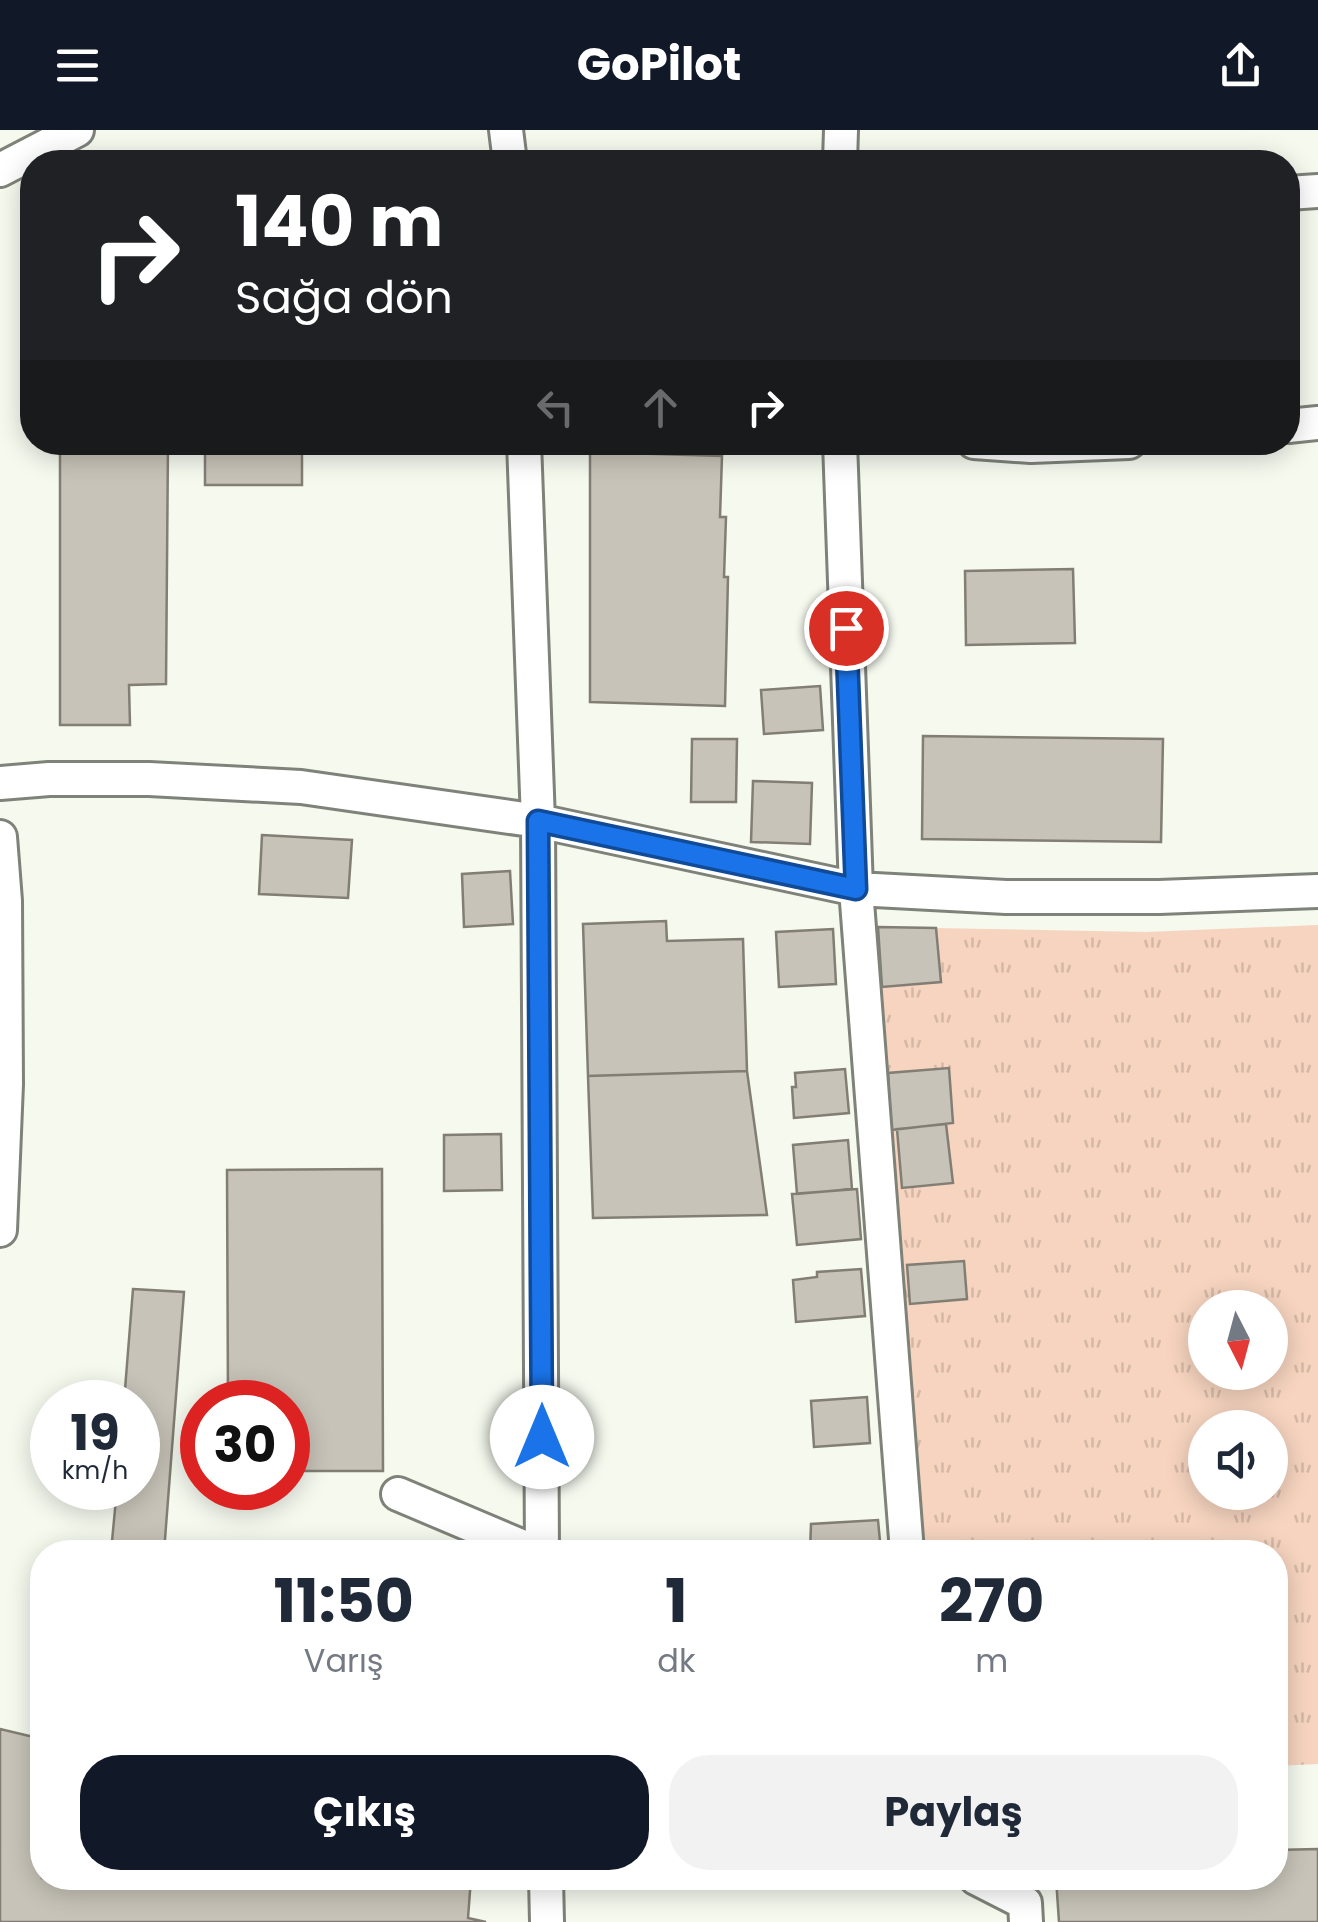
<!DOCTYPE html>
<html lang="tr">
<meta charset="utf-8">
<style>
:root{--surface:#fff;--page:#f2f2f3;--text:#1f2937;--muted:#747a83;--accent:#111827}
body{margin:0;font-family:Poppins,sans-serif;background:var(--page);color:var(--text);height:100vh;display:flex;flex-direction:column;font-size:38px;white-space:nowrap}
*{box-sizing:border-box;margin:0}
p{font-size:32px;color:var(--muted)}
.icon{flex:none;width:55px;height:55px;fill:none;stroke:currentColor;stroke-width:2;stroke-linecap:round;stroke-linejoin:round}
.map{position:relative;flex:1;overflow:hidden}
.details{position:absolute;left:30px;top:1410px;width:1258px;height:350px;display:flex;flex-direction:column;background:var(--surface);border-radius:40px;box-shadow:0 5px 25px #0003}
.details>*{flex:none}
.banner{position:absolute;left:20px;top:20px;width:1280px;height:305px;border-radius:40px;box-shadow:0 5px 25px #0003;background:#202124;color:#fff;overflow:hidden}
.needle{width:65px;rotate:174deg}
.controls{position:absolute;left:1188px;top:1160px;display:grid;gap:20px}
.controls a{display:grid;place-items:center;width:100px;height:100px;border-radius:50%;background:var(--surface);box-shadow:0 5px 25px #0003;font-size:50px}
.speed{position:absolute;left:30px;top:1250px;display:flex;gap:20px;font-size:50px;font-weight:700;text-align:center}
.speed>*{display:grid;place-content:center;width:130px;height:130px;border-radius:50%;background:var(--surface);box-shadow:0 5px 25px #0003;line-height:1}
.speed small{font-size:25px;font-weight:400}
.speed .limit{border:15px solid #d22;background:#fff;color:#111}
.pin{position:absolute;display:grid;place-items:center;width:85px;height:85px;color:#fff;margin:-42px;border:5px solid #fff;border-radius:50%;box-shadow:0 2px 10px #0007}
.me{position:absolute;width:110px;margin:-55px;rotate:0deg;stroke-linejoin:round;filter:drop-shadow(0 0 8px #0008)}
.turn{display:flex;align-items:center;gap:35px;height:210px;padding:0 50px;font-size:45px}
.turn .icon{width:130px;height:130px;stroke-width:2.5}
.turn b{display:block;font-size:70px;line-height:85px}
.lanes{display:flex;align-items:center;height:95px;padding:0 50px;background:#0003;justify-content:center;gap:50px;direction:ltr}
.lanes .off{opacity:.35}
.eta{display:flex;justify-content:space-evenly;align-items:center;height:170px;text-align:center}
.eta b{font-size:60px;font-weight:700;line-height:70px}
.cta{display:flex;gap:20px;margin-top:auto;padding:20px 50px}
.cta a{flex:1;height:115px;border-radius:40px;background:var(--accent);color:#fff;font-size:40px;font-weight:700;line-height:115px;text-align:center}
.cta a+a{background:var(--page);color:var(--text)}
header{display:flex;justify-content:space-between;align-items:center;height:130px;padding:0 50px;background:var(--accent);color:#fff;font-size:45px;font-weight:700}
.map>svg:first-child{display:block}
.grass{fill:url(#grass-tufts);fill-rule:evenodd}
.building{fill:#c7c3b8;stroke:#827e74;stroke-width:2.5}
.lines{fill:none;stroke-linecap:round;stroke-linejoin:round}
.minor-casing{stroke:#7e8278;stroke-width:38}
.minor{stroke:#fff;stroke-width:32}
.route-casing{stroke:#114b97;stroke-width:25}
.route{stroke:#1a73e8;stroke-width:18}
</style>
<header><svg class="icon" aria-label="menu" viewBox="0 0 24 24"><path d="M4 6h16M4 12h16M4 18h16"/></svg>GoPilot<svg class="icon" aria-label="share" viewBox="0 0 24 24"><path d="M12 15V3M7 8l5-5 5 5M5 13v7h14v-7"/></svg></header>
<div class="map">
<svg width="1318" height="1792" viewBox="0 0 1318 1792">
<defs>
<pattern id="grass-tufts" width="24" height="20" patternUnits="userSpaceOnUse" patternTransform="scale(2.5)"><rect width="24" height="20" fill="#f6d4bf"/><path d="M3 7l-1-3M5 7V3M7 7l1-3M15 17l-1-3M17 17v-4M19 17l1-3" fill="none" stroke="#d4b7a5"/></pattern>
</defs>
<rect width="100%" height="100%" fill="#f5f9ee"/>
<path class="grass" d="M1318,795V1634L1275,1636V1422H918L878,797L1146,802ZM1205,1178H1270V1242H1205ZM1205,1298H1270V1362H1205Z"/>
<path class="building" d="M60,312H168L166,554L129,555L130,595H60Z
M205,312H302V355H205Z
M590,322L722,326L720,387H726L724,447H728L725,576L590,572Z
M1073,439L1075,513L966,515L965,441Z
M820,556L823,600L764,604L761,560Z
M923,606L1163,609L1161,712L922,709Z
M692,609H737L736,672H691Z
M753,651L812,653L810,714L751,712Z
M262,705L352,710L348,768L259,764Z
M510,741L513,794L464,797L462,744Z
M666,791L667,811L743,809L747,941L588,946L583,794Z
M878,797L936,798L941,852L882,857Z
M833,799L836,854L779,857L776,802Z
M949,938L953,993L891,1000L888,943Z
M845,939L849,983L794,988L792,957H796L795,943Z
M747,941L767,1085L593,1088L588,946Z
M946,994L953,1053L902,1058L897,999Z
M501,1004L502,1060L444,1061V1005Z
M848,1010L852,1059L797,1064L793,1015Z
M382,1039L383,1341H288V1272H228L227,1040Z
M857,1059L861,1109L797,1115L792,1064Z
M964,1131L967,1169L910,1174L907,1135Z
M861,1139L865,1186L796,1192L793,1150L817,1147V1142Z
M133,1159L184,1162L164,1422H111L117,1358H138V1272H124Z
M867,1267L870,1313L814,1317L811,1271Z
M878,1390L881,1422H810L811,1394Z
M0,1599L42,1609V1748H471L468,1788L486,1792H0Z
M1318,1719V1792H1059L1056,1748H1275V1720Z"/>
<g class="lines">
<defs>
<path id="minor" d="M506,0L510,32
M840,32L841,0
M0,40L77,0
M1288,63L1318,61
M1288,296L1318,293
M524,312L538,691L542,1422
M840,312L856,759L907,1422
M974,312L1031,316L1129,312
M0,653L49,649H149L301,657L538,691L856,759L1006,767H1159L1318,761
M0,707L5,771L6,954L0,1100
M398,1364L535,1422
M546,1748L547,1792
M976,1748L1025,1773L1026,1792"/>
</defs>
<use href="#minor" class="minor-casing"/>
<use href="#minor" class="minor"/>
</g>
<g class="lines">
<defs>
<path id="route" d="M542,1307L538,691L856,759L846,498"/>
</defs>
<use href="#route" class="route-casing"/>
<use href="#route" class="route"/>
</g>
</svg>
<div class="controls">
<a><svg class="needle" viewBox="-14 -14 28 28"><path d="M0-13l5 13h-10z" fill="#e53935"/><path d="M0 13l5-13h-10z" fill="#747a83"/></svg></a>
<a><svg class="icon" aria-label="sound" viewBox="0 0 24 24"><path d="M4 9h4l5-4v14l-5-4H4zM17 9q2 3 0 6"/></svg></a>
</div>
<div class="speed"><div>19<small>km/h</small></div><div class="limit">30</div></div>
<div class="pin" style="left:846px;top:498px;background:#d93025"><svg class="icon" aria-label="arrive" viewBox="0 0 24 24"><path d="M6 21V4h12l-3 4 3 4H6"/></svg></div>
<svg class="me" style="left:542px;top:1307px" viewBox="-20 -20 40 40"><circle r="19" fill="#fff"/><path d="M0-13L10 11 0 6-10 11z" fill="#1a73e8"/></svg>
<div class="banner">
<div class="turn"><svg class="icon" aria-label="right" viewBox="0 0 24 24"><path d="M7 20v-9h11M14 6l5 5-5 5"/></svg><div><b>140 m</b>Sağa dön</div></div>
<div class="lanes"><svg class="icon off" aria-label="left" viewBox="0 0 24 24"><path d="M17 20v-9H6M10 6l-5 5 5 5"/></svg><svg class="icon off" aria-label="ahead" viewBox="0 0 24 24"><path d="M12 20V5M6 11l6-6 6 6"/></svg><svg class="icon" aria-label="right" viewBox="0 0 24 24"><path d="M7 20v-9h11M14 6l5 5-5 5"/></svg></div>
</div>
<section class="details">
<div class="eta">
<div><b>11:50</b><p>Varış</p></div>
<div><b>1</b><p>dk</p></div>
<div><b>270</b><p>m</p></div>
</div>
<div class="cta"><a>Çıkış</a><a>Paylaş</a></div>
</section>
</div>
